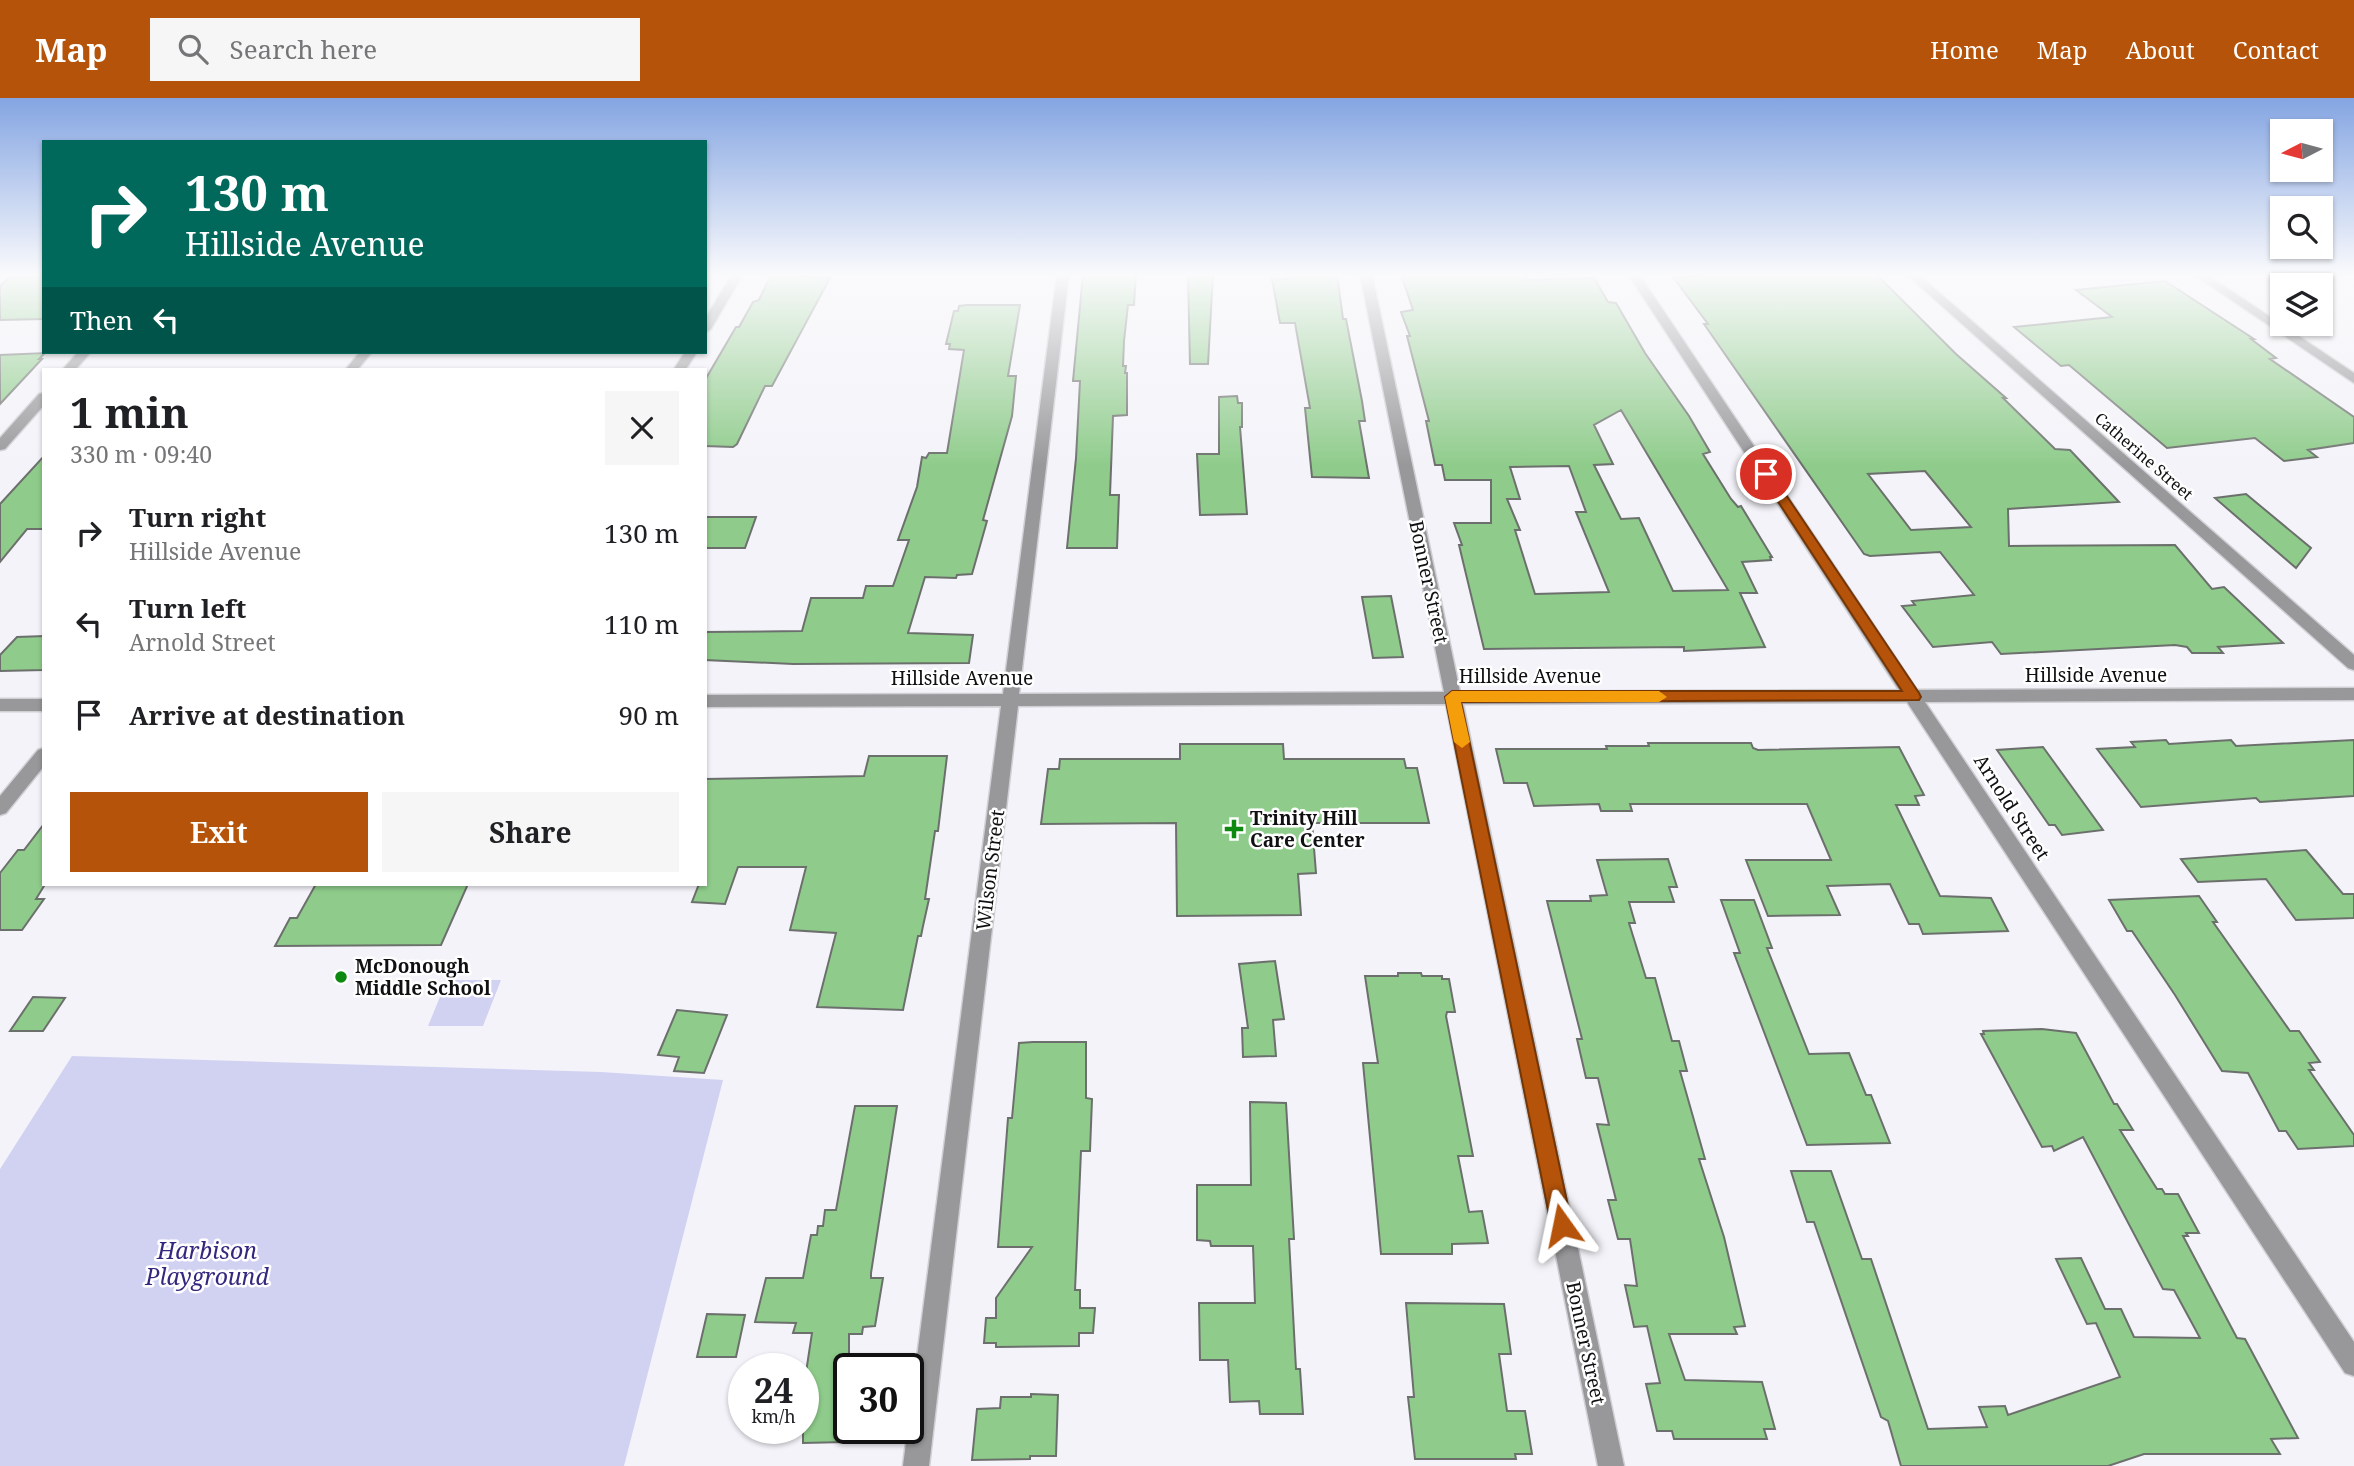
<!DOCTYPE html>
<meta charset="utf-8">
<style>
:root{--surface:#fff;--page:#f6f6f6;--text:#202124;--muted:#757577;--accent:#b45309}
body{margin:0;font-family:"Noto Serif",serif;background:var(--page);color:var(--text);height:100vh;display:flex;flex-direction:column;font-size:26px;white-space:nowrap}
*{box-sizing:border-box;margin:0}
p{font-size:23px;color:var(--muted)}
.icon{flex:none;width:38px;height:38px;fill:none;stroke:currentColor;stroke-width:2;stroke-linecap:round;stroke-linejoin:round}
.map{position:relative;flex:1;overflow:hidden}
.drawer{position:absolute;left:42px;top:270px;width:665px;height:518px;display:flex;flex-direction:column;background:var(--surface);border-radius:0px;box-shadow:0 2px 5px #0004}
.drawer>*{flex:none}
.guide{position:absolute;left:42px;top:42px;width:665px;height:214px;border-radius:0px;box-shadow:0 2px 5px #0004;background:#00695c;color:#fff;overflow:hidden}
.needle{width:46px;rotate:264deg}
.fabs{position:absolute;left:2270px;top:21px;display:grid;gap:14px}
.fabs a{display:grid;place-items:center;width:63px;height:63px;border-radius:0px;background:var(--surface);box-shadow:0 2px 5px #0004;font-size:35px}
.speed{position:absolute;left:728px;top:1255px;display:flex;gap:14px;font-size:35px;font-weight:700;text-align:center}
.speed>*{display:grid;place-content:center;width:91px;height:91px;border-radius:50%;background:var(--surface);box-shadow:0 2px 5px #0004;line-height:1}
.speed small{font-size:18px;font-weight:400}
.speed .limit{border:4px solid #111;border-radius:10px;background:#fff;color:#111}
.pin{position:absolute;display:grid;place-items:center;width:60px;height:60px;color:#fff;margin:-30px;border:4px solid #fff;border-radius:50%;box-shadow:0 2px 7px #0007}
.me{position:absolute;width:77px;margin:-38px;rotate:348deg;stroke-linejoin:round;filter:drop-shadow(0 0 5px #0008)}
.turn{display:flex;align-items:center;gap:24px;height:147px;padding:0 28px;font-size:32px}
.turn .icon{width:91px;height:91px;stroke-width:2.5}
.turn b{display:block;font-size:49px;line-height:60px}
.then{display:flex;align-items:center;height:66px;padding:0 28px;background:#0003;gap:14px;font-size:26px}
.round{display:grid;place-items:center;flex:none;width:74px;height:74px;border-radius:0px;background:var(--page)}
.head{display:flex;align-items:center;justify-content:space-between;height:119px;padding:0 28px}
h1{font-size:42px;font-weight:700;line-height:52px}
.primary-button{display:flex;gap:14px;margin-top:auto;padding:14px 28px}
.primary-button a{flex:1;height:80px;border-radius:0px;background:var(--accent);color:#fff;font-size:28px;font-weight:700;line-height:80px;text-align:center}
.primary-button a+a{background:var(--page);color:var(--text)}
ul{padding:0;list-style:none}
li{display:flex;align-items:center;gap:21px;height:91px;padding:0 28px}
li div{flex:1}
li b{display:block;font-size:26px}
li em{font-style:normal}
header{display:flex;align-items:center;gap:42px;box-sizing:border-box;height:98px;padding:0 35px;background:var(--accent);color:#fff}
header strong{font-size:33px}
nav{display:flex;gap:38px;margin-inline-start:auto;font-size:24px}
.search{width:490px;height:63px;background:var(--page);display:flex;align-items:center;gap:18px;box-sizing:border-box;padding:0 24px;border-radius:0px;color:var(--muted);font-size:26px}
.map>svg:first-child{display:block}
.green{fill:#d1d2f2}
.building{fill:#8fcc8b;stroke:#6c706c;stroke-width:2;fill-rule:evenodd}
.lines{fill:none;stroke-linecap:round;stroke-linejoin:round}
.minor-casing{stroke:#cfcfd4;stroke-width:3}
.minor{fill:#98989b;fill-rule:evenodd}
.route{fill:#b45309;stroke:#753606;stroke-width:2}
.slow{fill:#f59e0b}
.poi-dot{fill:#0d8910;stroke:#fff;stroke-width:2.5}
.labels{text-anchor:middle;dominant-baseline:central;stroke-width:5;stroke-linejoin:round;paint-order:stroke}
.far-street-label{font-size:16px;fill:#101012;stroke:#fff}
.street-label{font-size:19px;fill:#101012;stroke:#fff}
.poi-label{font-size:19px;font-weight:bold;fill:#101012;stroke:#fff;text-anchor:start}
.near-park-label{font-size:23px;font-style:italic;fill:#34277e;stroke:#fff}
</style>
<header>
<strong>Map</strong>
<div class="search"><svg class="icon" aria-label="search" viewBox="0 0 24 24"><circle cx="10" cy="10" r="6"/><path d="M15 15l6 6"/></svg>Search here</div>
<nav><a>Home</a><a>Map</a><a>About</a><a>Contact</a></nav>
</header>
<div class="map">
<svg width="2354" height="1368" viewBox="0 0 2354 1368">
<rect width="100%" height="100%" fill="#f3f3f9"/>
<path class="green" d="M447,882H501L483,928H428Z
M72,958L601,974L723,982L624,1368H0V1071Z"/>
<path class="building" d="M775,176L830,180L772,288H765L737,346L733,349L705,348V282L736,229H739L753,204L759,202L770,179Z
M1083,176H1136L1134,207H1128L1124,243L1123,268H1126L1125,275H1127V317L1113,318L1110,397H1119L1117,450H1067L1076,360L1080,283H1073Z
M1188,176H1213L1208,266H1190Z
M1288,176H1337L1343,221H1346L1362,303L1365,323H1359L1369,380L1312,379L1305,310H1310L1295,225H1280L1272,181H1287Z
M1401,176H1526V182L1594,180L1608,204L1616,205L1645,255L1689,318L1710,354L1703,356L1731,401L1738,409L1741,408L1772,459H1770L1771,462L1742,464L1757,495H1740L1765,549L1684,553V549L1484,551L1459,447H1462L1454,425H1491V382H1445L1442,367H1435L1426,323H1429L1407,238H1410L1401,214L1413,212ZM1621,312L1728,492L1673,493L1639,420L1621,421L1594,367L1613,366L1594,327ZM1569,368L1586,414H1576L1609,494L1535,496L1515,432H1520L1507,401H1520L1510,369Z
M1738,176H1876L1956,256L2006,300H2003L2055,351L2070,352L2119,404L2008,411L2009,448L2175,447L2212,491L2224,489L2283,545L2218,549L2223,555H2192L2187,549L2175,547L2001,556L1992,544L1933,549L1902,508L1915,507L1912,503L1974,497L1940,454L1870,458L1864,456L1704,226H1708L1673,179ZM1925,373L1971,429L1911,432L1868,376Z
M10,179H44V221L0,222V188Z
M2165,183L2254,241H2251L2276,260L2270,261L2354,319V345L2308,352L2317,359L2284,363L2255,340L2167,350L2069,267L2061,268L2014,229L2112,219L2076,192Z
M967,207H1020L1008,278H1016L1012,318L983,422L987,423L972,476L957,477L956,480L925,479L908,535L973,537L969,565L793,566L705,562V534L802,533L811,500H863L866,488H893L909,442H898L917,389L922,359L926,360L929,355H947L964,252L949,251L950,246H946L954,213H958L959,208Z
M45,255L39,261H42L0,306V257Z
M1237,298L1238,305H1242V329H1240L1247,416L1200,417L1197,356H1219V299Z
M44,358V431H27L0,464V406Z
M2246,396L2311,450L2296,470L2215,400Z
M705,419H756L745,450H705Z
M1391,498L1403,559L1373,560L1362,499Z
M44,538V572L0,573V557L17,539Z
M2166,642L2169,646L2231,642L2236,648L2354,642V698L2260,704L2256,700L2141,709L2097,651L2135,649L2131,644Z
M1648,645H1751L1753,650L1758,652L1899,649L1924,697L1915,698L1919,707H1896L1940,798L1991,800L2008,833L1923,836L1919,826H1909L1890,786L1827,788L1840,817L1768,818L1746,762H1831L1807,706H1630L1632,713H1601L1599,706L1534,708L1527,685H1504L1496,651H1607L1606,648H1649Z
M1180,646H1283L1284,661H1404L1406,670H1417L1429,725H1312L1316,775L1298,776L1301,817L1177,818L1176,725L1041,726L1048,671H1059L1060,661H1180Z
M2043,649L2103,732L2062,737L2055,727H2049L1997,652Z
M869,658H947L938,733H935L925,801H929L923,828L921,838H918L903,912L817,909L836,835L790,832L806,769H738L725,806L692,804L699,786H705V681L864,678Z
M44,726V788L36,801H44L22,832H0V775L18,752H24Z
M2306,752L2343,796H2354V820L2296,822L2266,781L2198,784L2181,761Z
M1668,761L1677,789H1669L1674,804H1629L1635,825H1629L1646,880H1655L1672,943H1679L1687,973H1680L1705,1061H1699L1724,1139L1745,1228L1734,1229L1737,1236H1669L1685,1282L1762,1284L1775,1331H1764L1767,1341H1674L1672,1333H1657L1646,1286L1660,1285L1647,1228L1634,1229L1625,1187L1637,1188L1630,1141H1618L1608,1102H1616L1597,1026L1609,1027L1598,980H1586L1577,941H1582L1547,803H1591L1590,798L1607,797L1597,762Z
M316,786H468L441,847L275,848L290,820H297Z
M2199,798L2217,824H2213L2290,933H2299L2320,964L2309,965L2314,972H2309L2354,1037V1048L2298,1051L2286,1033H2279L2248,975L2222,973L2175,897L2132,833H2127L2109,802Z
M1721,802H1754L1772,850H1767L1809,956L1849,955L1866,997H1871L1890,1045L1807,1047L1734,855H1740Z
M1275,863L1284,921L1273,922L1276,958L1243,959L1242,930H1248L1239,866Z
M1398,875H1421L1422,878H1442V881H1449L1455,914H1447L1446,918L1473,1058H1458L1469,1114L1482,1113L1488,1145L1452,1146V1156H1381L1363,965H1378L1365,878H1398Z
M33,899L65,900L43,933H10Z
M677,912L727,917L704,975L674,973L679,959L658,957Z
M2042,931L2076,935L2114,1006H2117L2133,1032H2120L2157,1091H2162L2165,1096H2178L2199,1135H2186L2188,1138H2183L2237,1240L2245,1241L2298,1340L2271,1341L2280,1356H2144L2108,1368H1901L1888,1323L1881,1319L1814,1124H1807L1791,1073H1831L1862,1161H1871L1928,1331L1987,1329L1979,1309L2005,1308L2008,1317L2120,1279L2096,1225L2087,1226L2056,1161L2081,1160L2105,1211H2121L2134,1239L2200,1240L2174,1192L2163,1191L2083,1039L2054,1053L2052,1048L2042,1049L1981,936H1984L1983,933Z
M1033,944H1086V1000L1092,1001L1090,1053H1081L1075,1192H1080V1210H1095L1093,1235H1079V1248L996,1249V1245H984L986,1220H996V1200L1032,1149H998L1008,1020H1012L1019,945Z
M1250,1004L1286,1005L1294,1141H1289L1296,1271H1300L1303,1316H1260L1259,1303L1230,1304L1228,1262H1200L1199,1205H1255L1253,1148H1211L1210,1143L1197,1142V1087H1251Z
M855,1008H897L871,1175V1180H883L875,1228L863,1229L862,1236H849V1323L846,1344L803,1345V1294L812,1235H793L796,1225L755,1224L766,1180H803L811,1137H817L818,1128H823L825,1112H836Z
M1406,1205L1504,1206L1511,1256H1499L1507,1313H1525L1532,1356H1515L1516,1361H1415L1408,1299H1414Z
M707,1216L745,1217L736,1259H697Z
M1031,1296L1058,1297L1056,1358H1030V1361L972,1362L977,1311L1000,1310L1001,1299H1031Z"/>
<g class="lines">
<defs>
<path id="minor" d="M732,176H743L711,231L705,235V221Z
M1057,176H1069L1019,596L1444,594L1360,176H1372L1460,594L1899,592L1628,176H1639L1917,592L2354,590V602L1925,604L2354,1244V1278L2345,1275L1907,604L1463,606L1624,1368H1598L1446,606L1018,608L929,1368H903L1001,608L705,609V597L1003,596Z
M1906,176H1918L2354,557V572L2348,570Z
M2193,176H2206L2354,275V285Z
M78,254H91L76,271H63Z
M360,254H372L358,271H346Z
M685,254H697L686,271H674Z
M44,295V307L5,351L0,352V340L39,296Z
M0,601H44V613H0Z
M44,650V668L6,715L0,717V698L38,652Z"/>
</defs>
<use href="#minor" class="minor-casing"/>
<use href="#minor" class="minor"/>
</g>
<linearGradient id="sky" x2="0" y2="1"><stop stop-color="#84a5e2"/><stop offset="0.48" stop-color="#fafafc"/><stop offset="1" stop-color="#fafafc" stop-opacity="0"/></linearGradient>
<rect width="2354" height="368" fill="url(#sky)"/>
<path class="route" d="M1766,373L1772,376L1919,595L1921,599L1919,602L1461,604L1572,1127L1569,1134L1562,1137L1554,1134L1551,1127L1445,599L1452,593H1902L1760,376Z"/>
<path class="slow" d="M1452,593H1659L1667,599L1659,604H1461L1470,644L1462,650L1454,644L1445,599Z"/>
<g class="poi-dot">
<path d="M1230.5 720.5h7v7h7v7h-7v7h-7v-7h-7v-7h7z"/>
<circle cx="341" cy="879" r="7"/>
</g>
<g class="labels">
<g class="far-street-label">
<text transform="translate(2144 358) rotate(41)">Catherine Street</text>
</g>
<g class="street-label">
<text transform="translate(1429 484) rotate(78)">Bonner Street</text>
<text x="2096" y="577">Hillside Avenue</text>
<text x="1530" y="578">Hillside Avenue</text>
<text x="962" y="580">Hillside Avenue</text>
<text transform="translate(2012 709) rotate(57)">Arnold Street</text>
<text transform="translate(990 772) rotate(-83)">Wilson Street</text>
<text transform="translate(1586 1245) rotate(78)">Bonner Street</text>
</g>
<g class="poi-label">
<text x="1250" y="720">Trinity Hill<tspan x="1250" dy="22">Care Center</tspan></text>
<text x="355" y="868">McDonough<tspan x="355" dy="22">Middle School</tspan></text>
</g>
<g class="near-park-label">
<text x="207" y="1152">Harbison<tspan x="207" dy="26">Playground</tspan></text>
</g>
</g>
</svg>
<div class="fabs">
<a><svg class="needle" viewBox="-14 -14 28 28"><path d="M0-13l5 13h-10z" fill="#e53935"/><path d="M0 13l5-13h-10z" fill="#757577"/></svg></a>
<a><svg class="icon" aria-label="search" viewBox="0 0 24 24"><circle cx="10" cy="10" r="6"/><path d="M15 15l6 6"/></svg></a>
<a><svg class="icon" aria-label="layers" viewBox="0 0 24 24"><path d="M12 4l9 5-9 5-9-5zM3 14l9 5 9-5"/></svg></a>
</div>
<div class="speed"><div>24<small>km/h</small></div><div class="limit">30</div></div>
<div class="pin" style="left:1766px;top:376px;background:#d93025"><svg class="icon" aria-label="arrive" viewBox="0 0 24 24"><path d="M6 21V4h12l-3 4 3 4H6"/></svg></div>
<svg class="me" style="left:1562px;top:1127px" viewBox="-20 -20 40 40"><path d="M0-17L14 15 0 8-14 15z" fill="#b45309" stroke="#fff" stroke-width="4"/></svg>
<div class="guide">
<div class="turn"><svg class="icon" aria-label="right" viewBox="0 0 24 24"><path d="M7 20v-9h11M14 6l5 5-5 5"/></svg><div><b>130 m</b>Hillside Avenue</div></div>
<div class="then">Then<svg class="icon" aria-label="left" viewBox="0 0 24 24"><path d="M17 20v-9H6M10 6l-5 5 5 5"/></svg></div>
</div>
<section class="drawer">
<div class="head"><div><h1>1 min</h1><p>330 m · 09:40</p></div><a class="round"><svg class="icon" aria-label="close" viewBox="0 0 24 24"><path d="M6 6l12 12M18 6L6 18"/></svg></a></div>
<ul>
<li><svg class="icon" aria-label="right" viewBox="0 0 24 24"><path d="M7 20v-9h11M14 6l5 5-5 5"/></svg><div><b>Turn right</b><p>Hillside Avenue</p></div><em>130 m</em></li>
<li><svg class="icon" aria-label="left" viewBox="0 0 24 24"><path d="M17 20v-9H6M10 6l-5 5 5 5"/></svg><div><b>Turn left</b><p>Arnold Street</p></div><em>110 m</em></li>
<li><svg class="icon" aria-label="arrive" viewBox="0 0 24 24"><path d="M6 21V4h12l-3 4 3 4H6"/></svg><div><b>Arrive at destination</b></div><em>90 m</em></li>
</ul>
<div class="primary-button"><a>Exit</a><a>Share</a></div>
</section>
</div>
